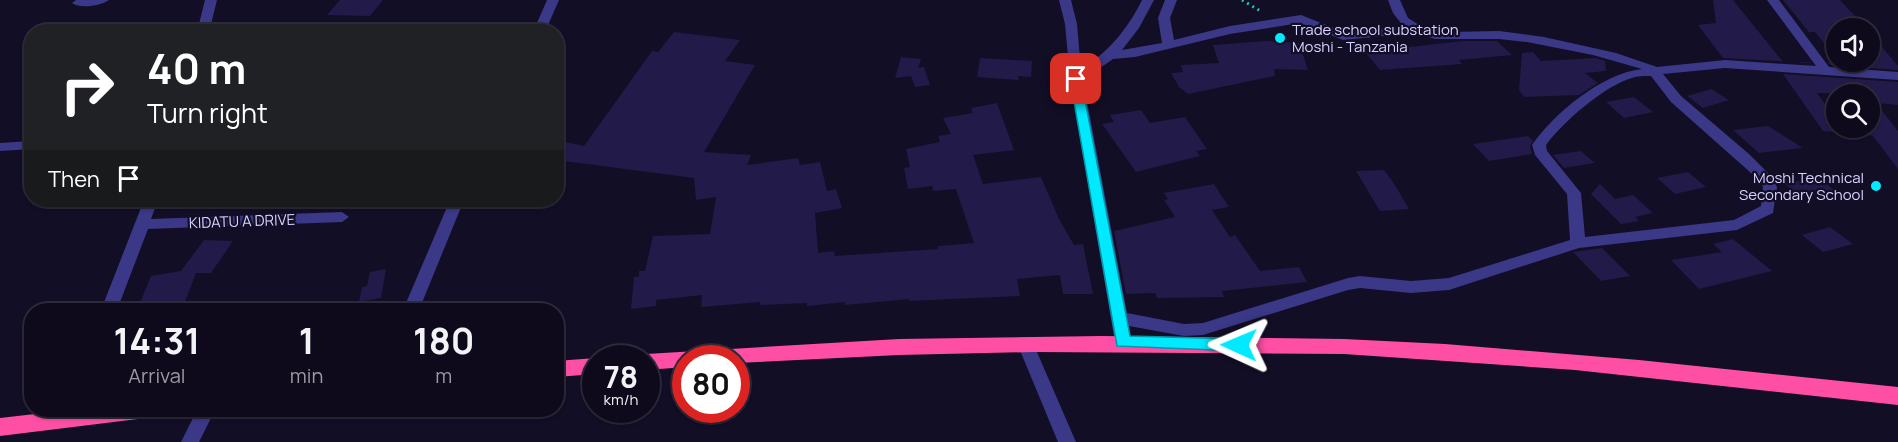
<!DOCTYPE html>
<style>
:root{--surface:#0e0a1c;--page:#1c1829;--text:#f1f3f6;--muted:#9b9aa3;--line:#2e2b3b}
body{margin:0;font-family:Manrope,sans-serif;background:var(--page);color:var(--text);height:100vh;display:flex;flex-direction:column;font-size:22px;white-space:nowrap}
*{box-sizing:border-box;margin:0}
p{font-size:20px;color:var(--muted)}
.icon{flex:none;width:33px;height:33px;fill:none;stroke:currentColor;stroke-width:2;stroke-linecap:round;stroke-linejoin:round}
.map{position:relative;flex:1;overflow:hidden}
.drawer{position:absolute;left:24px;top:303px;width:540px;height:114px;display:flex;flex-direction:column;background:var(--surface);border-radius:24px;box-shadow:0 2px 4px #0004,0 0 0 2px var(--line)}
.drawer>*{flex:none}
.hud{position:absolute;left:24px;top:24px;width:540px;height:183px;border-radius:24px;box-shadow:0 2px 4px #0004,0 0 0 2px var(--line);background:#202124;color:#fff;overflow:hidden}
.buttons{position:absolute;left:1826px;top:18px;display:grid;gap:12px}
.buttons a{display:grid;place-items:center;width:54px;height:54px;border-radius:50%;background:var(--surface);box-shadow:0 2px 4px #0004,0 0 0 2px var(--line);font-size:30px}
.speed{position:absolute;left:582px;top:345px;display:flex;gap:12px;font-size:30px;font-weight:700;text-align:center}
.speed>*{display:grid;place-content:center;width:78px;height:78px;border-radius:50%;background:var(--surface);box-shadow:0 2px 4px #0004,0 0 0 2px var(--line);line-height:1}
.speed small{font-size:15px;font-weight:400}
.speed .limit{border:9px solid #d22;background:#fff;color:#111}
.pin{position:absolute;display:grid;place-items:center;width:51px;height:51px;color:#fff;margin:-26px;border-radius:12px;box-shadow:0 3px 9px #0006}
.me{position:absolute;width:66px;margin:-33px;rotate:271deg;stroke-linejoin:round;filter:drop-shadow(0 0 4px #0008)}
.turn{display:flex;align-items:center;gap:21px;height:126px;padding:0 24px;font-size:27px}
.turn .icon{width:78px;height:78px;stroke-width:2.5}
.turn b{display:block;font-size:42px;line-height:51px}
.then{display:flex;align-items:center;height:57px;padding:0 24px;background:#0003;gap:12px;font-size:22px}
.eta{display:flex;justify-content:space-evenly;align-items:center;height:102px;text-align:center}
.eta b{font-size:36px;font-weight:700;line-height:42px}
.map>svg:first-child{display:block}
.building{fill:#221a48}
.lines{fill:none;stroke-linecap:round;stroke-linejoin:round}
.path{stroke:#2bbcb1;stroke-width:3;stroke-dasharray:2 4;stroke-linecap:butt}
.minor{fill:#3a3887;fill-rule:evenodd}
.highway{fill:#ff4fa5;fill-rule:evenodd}
.route{fill:#00e9ff;stroke:#0097a6;stroke-width:1.5}
.poi-dot{fill:#00e9ff;stroke:#120e26;stroke-width:2}
.labels{text-anchor:middle;dominant-baseline:central;stroke-width:4.5;stroke-linejoin:round;paint-order:stroke}
.poi-label{font-size:15px;fill:#d8d4ff;stroke:#120e26;text-anchor:start}
.street-label{font-size:15px;fill:#d8d4ff;stroke:#120e26}
</style>
<div class="map">
<svg width="1898" height="442" viewBox="0 0 1898 442">
<rect width="100%" height="100%" fill="#120e26"/>
<path class="building" d="M340,0H383L370,16L327,15Z
M1713,0H1733L1783,62H1810L1811,63L1723,58L1698,25L1716,23Z
M1783,0H1840L1866,28H1836V58L1815,32H1809Z
M674,32L740,40L725,61L755,65L704,152L751,155L747,165L798,158L800,165L820,162L827,191L836,189L842,208L815,213L818,253L834,251L835,256L938,249V246L974,243L956,189L933,191L932,186L908,189L904,168L910,167L906,149L940,142L938,136L951,134L943,118L973,113L971,108L997,103L1014,150L973,155L983,184L1041,177L1059,219L1074,245L1083,244L1093,294H1063L1060,275L1017,279L1020,296L909,301V299L845,305V302L807,306V303L760,305V302L701,307L702,295L656,300V306L631,309L634,277H639V271H645L653,236L710,234L716,197L696,200L694,178L556,160V140L584,146L652,51L658,52Z
M1869,32L1898,66V70L1830,65L1828,62H1869Z
M1266,41L1299,43L1308,70L1274,69L1275,76L1188,94L1179,87L1171,73L1183,72L1181,65L1219,63L1213,45Z
M1463,41H1497L1512,55L1459,60L1462,64L1380,70L1365,52Z
M1533,52L1541,61L1596,58L1605,61L1606,71L1585,73L1598,83L1579,95L1524,97L1519,90L1522,53Z
M901,57L921,59L918,68L924,67L930,85L915,87L911,76L895,78Z
M980,58L1032,61L1031,77L1018,76L1019,80L977,77Z
M1783,74L1898,82V105L1876,103L1898,131V169L1873,136L1869,135V94L1817,93L1836,119V128H1842L1846,133L1823,131Z
M1711,89L1729,100L1703,108L1687,96Z
M1634,97L1653,112L1624,118L1606,102Z
M1141,110L1150,123L1185,117L1207,149L1196,151L1200,156L1136,172L1102,124L1114,122L1110,115Z
M1768,126L1803,148L1759,153L1733,130Z
M1528,136L1533,141L1530,146L1532,154L1489,161L1473,144Z
M1581,151L1595,163L1564,168L1553,155Z
M1384,170L1395,185L1409,209L1380,211L1356,171Z
M1688,172L1706,187L1675,194L1657,178Z
M1820,178L1836,192L1800,197L1784,183Z
M1214,184L1229,207L1212,210L1230,237L1235,235L1260,271L1299,267L1307,282L1222,291L1224,297L1157,298L1155,293L1126,294L1114,231L1175,217L1164,200L1168,199L1164,193Z
M1600,184L1615,199L1633,195L1653,213L1635,217L1639,221L1621,224L1591,194Z
M1830,227L1853,244L1823,252L1802,235Z
M1733,239L1772,271L1699,289L1671,260L1722,252L1713,244Z
M204,240L233,241L211,273H196L183,307L161,310H137L151,276L181,271Z
M1602,248L1630,276L1601,281L1573,252Z
M386,269L381,298L359,302L362,287L367,286L370,272Z"/>
<g class="lines">
<path class="path" d="M1242,0L1262,12"/>
<path class="minor" d="M109,0C101,6 80,9 72,3L76,0Z
M205,0H217L209,32H197Z
M547,0H559L545,32H533Z
M1059,0H1071L1077,24L1081,70C1110,50 1127,30 1142,0H1154L1139,28L1122,50L1162,43L1158,18L1165,0H1177L1170,18L1174,40L1230,26L1301,15L1344,32L1404,27L1393,13L1388,0H1400L1408,18L1427,30L1448,32L1499,31L1544,37L1616,53L1657,67L1725,60L1816,66L1767,0H1779L1829,67L1898,72V80L1725,68L1663,74L1681,96L1749,154L1771,176L1777,187L1773,213L1737,230L1579,248L1449,290L1411,293L1360,288L1348,290L1203,335L1184,336L1129,326L1131,342L1129,347L1123,348L1117,347L1115,342L1070,79L1065,24ZM1300,23L1343,40L1415,33L1435,39H1499L1527,42L1593,55L1642,69C1603,73 1554,113 1532,145L1535,155L1567,194L1570,240L1449,278L1411,281L1360,276L1348,278L1203,323L1184,324L1127,313L1083,80L1113,59L1135,57L1230,34ZM1651,76L1671,102L1760,181L1763,187L1761,206L1734,220L1585,237L1581,193L1547,151L1546,145C1563,122 1604,86 1632,78C1637,76 1645,76 1651,76Z
M32,141V149L0,151V143Z
M144,200H158L151,219L342,212L349,217L342,222L148,229L117,310H101Z
M450,200H464L419,310H403Z
M1025,337L1031,338L1033,343L1076,442H1058L1017,343L1019,338Z
M197,410H215L199,442H181Z"/>
<path class="highway" d="M1101,336L1344,339L1445,344L1639,360L1898,387V405L1575,370L1344,354L1033,352L899,355L736,363V358H686V367L646,370V358H638L646,354L899,339Z
M596,358H598H596V374L556,377V361Z
M70,410H149L146,416L138,419L0,436V418Z"/>
</g>
<path class="route" d="M1076,76L1081,79L1130,336L1239,339L1244,341L1246,345L1244,349L1239,351L1117,346L1070,79Z"/>
<g class="poi-dot">
<circle cx="1280" cy="38" r="6"/>
<circle cx="1876" cy="186" r="6"/>
</g>
<g class="labels">
<g class="poi-label">
<text x="1292" y="29">Trade school substation<tspan x="1292" dy="17">Moshi - Tanzania</tspan></text>
<text x="1864" y="177" text-anchor="end">Moshi Technical<tspan x="1864" dy="17">Secondary School</tspan></text>
</g>
<g class="street-label">
<text transform="translate(242 221) rotate(-2)">KIDATU A DRIVE</text>
</g>
</g>
</svg>
<div class="buttons">
<a><svg class="icon" aria-label="sound" viewBox="0 0 24 24"><path d="M4 9h4l5-4v14l-5-4H4zM17 9q2 3 0 6"/></svg></a>
<a><svg class="icon" aria-label="search" viewBox="0 0 24 24"><circle cx="10" cy="10" r="6"/><path d="M15 15l6 6"/></svg></a>
</div>
<div class="speed"><div>78<small>km/h</small></div><div class="limit">80</div></div>
<div class="pin" style="left:1076px;top:79px;background:#d93025"><svg class="icon" aria-label="arrive" viewBox="0 0 24 24"><path d="M6 21V4h12l-3 4 3 4H6"/></svg></div>
<svg class="me" style="left:1239px;top:345px" viewBox="-20 -20 40 40"><path d="M0-17L14 15 0 8-14 15z" fill="#00e9ff" stroke="#fff" stroke-width="4"/></svg>
<div class="hud">
<div class="turn"><svg class="icon" aria-label="right" viewBox="0 0 24 24"><path d="M7 20v-9h11M14 6l5 5-5 5"/></svg><div><b>40 m</b>Turn right</div></div>
<div class="then">Then<svg class="icon" aria-label="arrive" viewBox="0 0 24 24"><path d="M6 21V4h12l-3 4 3 4H6"/></svg></div>
</div>
<section class="drawer">
<div class="eta">
<div><b>14:31</b><p>Arrival</p></div>
<div><b>1</b><p>min</p></div>
<div><b>180</b><p>m</p></div>
</div>
</section>
</div>
